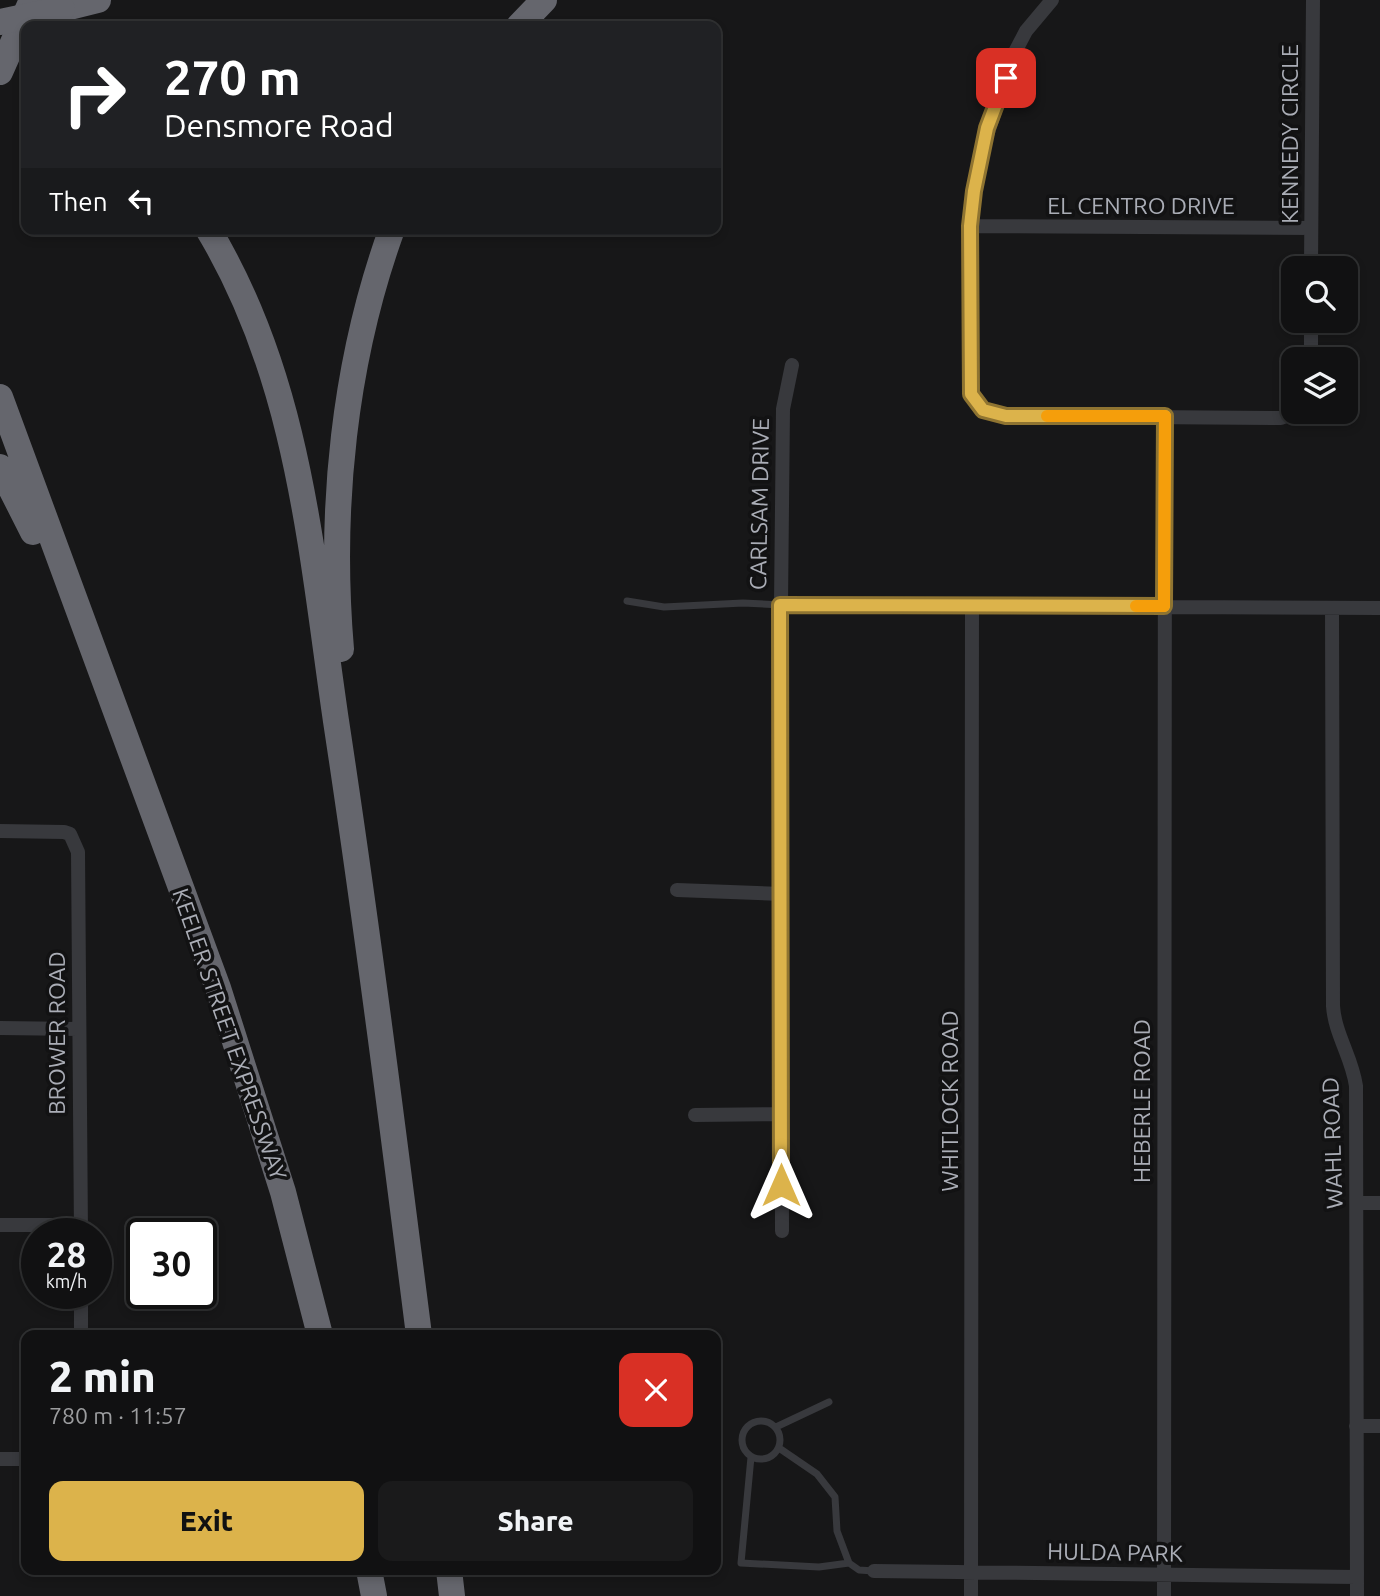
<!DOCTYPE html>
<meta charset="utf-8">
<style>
:root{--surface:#111112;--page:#1a1a1b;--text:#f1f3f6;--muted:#9c9d9f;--line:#303132;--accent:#dcb34b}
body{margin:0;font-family:Ubuntu,sans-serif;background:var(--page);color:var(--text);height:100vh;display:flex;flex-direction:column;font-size:26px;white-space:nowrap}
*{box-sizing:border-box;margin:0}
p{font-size:23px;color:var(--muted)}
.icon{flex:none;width:38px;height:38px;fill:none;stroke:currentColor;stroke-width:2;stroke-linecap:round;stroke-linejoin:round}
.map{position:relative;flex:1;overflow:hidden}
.drawer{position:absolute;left:21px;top:1330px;width:700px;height:245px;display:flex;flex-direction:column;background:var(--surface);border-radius:14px;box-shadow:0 4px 10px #0003,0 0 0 2px var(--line)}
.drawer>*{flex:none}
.top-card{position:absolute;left:21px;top:21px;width:700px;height:214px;border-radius:14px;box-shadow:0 4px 10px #0003,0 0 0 2px var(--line);background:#202124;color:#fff;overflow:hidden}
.tools{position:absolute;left:1281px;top:256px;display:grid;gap:14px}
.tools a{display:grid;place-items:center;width:77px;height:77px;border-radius:14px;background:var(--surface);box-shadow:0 4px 10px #0003,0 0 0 2px var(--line);font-size:35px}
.speed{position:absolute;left:21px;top:1218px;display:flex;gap:14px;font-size:35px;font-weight:700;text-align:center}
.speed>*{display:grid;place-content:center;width:91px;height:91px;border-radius:50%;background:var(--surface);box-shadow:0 4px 10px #0003,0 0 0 2px var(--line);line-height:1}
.speed small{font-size:18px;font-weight:400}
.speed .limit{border:4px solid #111;border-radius:10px;background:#fff;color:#111}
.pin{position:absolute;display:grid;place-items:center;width:60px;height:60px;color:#fff;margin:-30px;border-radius:14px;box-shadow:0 4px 10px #0006}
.me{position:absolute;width:77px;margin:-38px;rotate:0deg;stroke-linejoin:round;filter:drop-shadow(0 0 5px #0008)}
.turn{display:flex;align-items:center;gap:24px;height:147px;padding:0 28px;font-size:32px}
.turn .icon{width:91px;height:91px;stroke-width:2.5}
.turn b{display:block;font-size:49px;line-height:60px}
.then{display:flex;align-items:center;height:66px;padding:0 28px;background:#0003;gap:14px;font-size:26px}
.round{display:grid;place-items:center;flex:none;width:74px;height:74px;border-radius:14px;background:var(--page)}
.headline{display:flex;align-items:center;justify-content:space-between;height:119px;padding:0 28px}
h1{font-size:42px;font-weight:800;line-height:52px}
.button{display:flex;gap:14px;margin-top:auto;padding:14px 28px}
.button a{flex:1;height:80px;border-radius:14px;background:var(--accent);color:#111;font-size:28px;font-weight:800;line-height:80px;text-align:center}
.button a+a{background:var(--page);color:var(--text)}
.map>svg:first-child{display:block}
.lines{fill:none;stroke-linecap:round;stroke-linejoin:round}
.service{stroke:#38393d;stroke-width:7}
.minor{stroke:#38393d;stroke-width:14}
.motorway{stroke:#65666d;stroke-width:26}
.motorway-bridge{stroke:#65666d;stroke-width:26}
.route-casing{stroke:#8f7431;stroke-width:18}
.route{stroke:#dcb34b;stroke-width:12}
.slow{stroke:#f59e0b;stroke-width:12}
.labels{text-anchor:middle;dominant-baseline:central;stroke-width:7;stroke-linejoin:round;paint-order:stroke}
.street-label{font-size:23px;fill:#aaadb6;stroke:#121213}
</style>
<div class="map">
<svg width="1380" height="1596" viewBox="0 0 1380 1596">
<rect width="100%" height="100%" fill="#171718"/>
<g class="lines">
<path class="service" d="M627,601L664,607L743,603L781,605
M742 1440a19 19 0 1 1 38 0a19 19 0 1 1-38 0Z
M776,1427L829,1402
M779,1448L817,1474L835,1497L837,1531L849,1563
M751,1457L741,1563L819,1567L849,1563L859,1570L874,1571"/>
<path class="minor" d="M1052,0L1026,31L1015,52L980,156L970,226V384C973,406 986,413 1007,416L1281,418L1300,411
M970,226L1311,228
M1311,268L1313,0
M1311,359V320
M781,605L1380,608
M1332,608L1333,1006C1335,1035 1352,1057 1356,1086L1357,1596
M0,831L64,832L70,834L78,852L81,1234
M677,890L782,894
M0,1028L78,1029
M695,1115L781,1114
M1358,1203H1380
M0,1225H81
M782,1231L781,605L783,409L792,365
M81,1293V1335
M1356,1426H1380
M0,1459H26
M874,1571L1356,1577
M971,1596L972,607
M1164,1596L1165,416"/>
<path class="motorway" d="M62,9L98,0
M519,26L544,0
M0,72L32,0
M208,229C299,380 311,550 336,721C367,925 393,1130 419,1335
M0,397L218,988L283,1192L320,1335
M0,467L33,532
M341,649C329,509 344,361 392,229
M369,1570L374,1596
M449,1570L452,1596"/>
<path class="motorway-bridge" d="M0,22L62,9"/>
</g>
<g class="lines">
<defs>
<path id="route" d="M781,1185L780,605L1164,606L1165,416H1006L983,410L971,394L970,226L974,191L987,128L1006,78"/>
</defs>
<use href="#route" class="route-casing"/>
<use href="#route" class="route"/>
<path class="slow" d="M1047,416H1165L1164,606H1136"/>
</g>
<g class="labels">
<g class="street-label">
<text transform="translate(1289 134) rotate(-90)">KENNEDY CIRCLE</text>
<text x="1141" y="205">EL CENTRO DRIVE</text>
<text transform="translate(759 504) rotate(-89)">CARLSAM DRIVE</text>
<text transform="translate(56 1033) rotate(-90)">BROWER ROAD</text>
<text transform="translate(230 1034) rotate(71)">KEELER STREET EXPRESSWAY</text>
<text transform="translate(949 1101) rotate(-90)">WHITLOCK ROAD</text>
<text transform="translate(1141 1101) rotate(-90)">HEBERLE ROAD</text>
<text transform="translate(1332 1143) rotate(-92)">WAHL ROAD</text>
<text transform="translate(1115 1552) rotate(1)">HULDA PARK</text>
</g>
</g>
</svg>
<div class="tools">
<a><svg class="icon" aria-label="search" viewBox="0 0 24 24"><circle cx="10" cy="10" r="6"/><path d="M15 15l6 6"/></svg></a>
<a><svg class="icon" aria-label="layers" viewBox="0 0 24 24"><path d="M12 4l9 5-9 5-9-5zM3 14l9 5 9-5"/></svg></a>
</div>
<div class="speed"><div>28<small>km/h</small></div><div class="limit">30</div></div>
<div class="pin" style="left:1006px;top:78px;background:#d93025"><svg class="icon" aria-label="arrive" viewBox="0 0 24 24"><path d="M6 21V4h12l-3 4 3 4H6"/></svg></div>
<svg class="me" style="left:781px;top:1185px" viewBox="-20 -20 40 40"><path d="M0-17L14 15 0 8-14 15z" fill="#dcb34b" stroke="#fff" stroke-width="4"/></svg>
<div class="top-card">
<div class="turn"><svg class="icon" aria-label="right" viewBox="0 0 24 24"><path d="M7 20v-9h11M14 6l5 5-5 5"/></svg><div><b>270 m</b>Densmore Road</div></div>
<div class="then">Then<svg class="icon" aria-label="left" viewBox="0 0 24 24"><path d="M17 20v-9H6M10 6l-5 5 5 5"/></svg></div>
</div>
<section class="drawer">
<div class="headline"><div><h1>2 min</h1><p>780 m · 11:57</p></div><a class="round" style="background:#d93025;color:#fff"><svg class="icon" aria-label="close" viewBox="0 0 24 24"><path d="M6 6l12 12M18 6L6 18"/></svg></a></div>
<div class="button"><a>Exit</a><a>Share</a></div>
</section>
</div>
